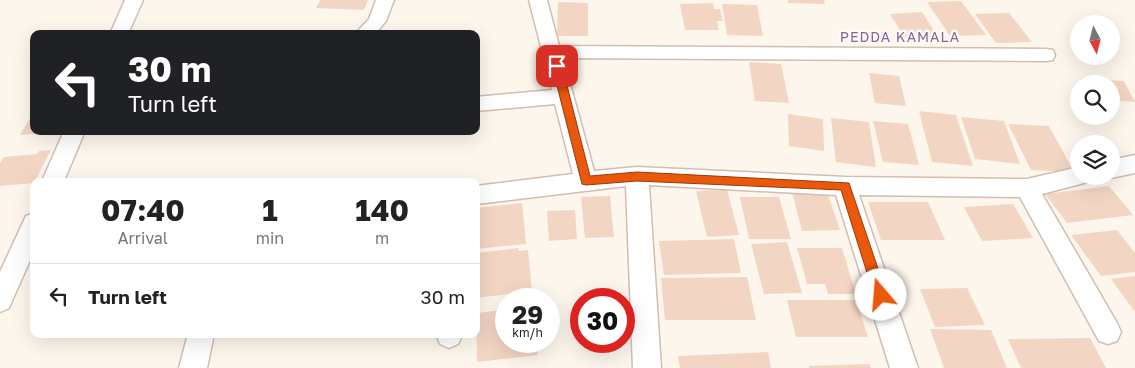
<!DOCTYPE html>
<style>
:root{--surface:#fff;--page:#f2f2f2;--text:#222;--muted:#767676;--line:#e0e0e0}
body{margin:0;font-family:"Golos Text",sans-serif;background:var(--page);color:var(--text);height:100vh;display:flex;flex-direction:column;font-size:19px;white-space:nowrap}
*{box-sizing:border-box;margin:0}
p{font-size:16px;color:var(--muted)}
.icon{flex:none;width:28px;height:28px;fill:none;stroke:currentColor;stroke-width:2;stroke-linecap:round;stroke-linejoin:round}
.map{position:relative;flex:1;overflow:hidden}
.sheet{position:absolute;left:30px;top:178px;width:450px;height:160px;display:flex;flex-direction:column;background:var(--surface);border-radius:10px;box-shadow:0 5px 20px #0002}
.sheet>*{flex:none}
.top-card{position:absolute;left:30px;top:30px;width:450px;height:105px;border-radius:10px;box-shadow:0 5px 20px #0002;background:#202124;color:#fff;overflow:hidden}
.needle{width:32px;rotate:173deg}
.fabs{position:absolute;left:1070px;top:15px;display:grid;gap:10px}
.fabs a{display:grid;place-items:center;width:50px;height:50px;border-radius:50%;background:var(--surface);box-shadow:0 5px 20px #0002;font-size:25px}
.speed{position:absolute;left:495px;top:288px;display:flex;gap:10px;font-size:25px;font-weight:700;text-align:center}
.speed>*{display:grid;place-content:center;width:65px;height:65px;border-radius:50%;background:var(--surface);box-shadow:0 5px 20px #0002;line-height:1}
.speed small{font-size:12px;font-weight:400}
.speed .limit{border:8px solid #d22;background:#fff;color:#111}
.pin{position:absolute;display:grid;place-items:center;width:42px;height:42px;color:#fff;margin:-21px;border-radius:10px;box-shadow:0 2px 8px #0006}
.me{position:absolute;width:55px;margin:-28px;rotate:342deg;stroke-linejoin:round;filter:drop-shadow(0 0 4px #0008)}
.turn{display:flex;align-items:center;gap:18px;height:105px;padding:0 15px;font-size:22px}
.turn .icon{width:65px;height:65px;stroke-width:2.5}
.turn b{display:block;font-size:35px;line-height:42px}
.eta{display:flex;justify-content:space-evenly;align-items:center;height:85px;text-align:center}
.eta b{font-size:30px;font-weight:700;line-height:35px}
ul{padding:0;list-style:none}
li{display:flex;align-items:center;gap:15px;height:65px;padding:0 15px;border-top:1px solid var(--line)}
li div{flex:1}
li b{display:block;font-size:19px}
li em{font-style:normal}
.map>svg:first-child{display:block}
.building{fill:#f3d5c3}
.lines{fill:none;stroke-linecap:round;stroke-linejoin:round}
.minor-casing{stroke:#d1beb0;stroke-width:3}
.minor{fill:#fff;fill-rule:evenodd}
.route{fill:#ea580c;stroke:#983908}
.labels{text-anchor:middle;dominant-baseline:central;stroke-width:5;stroke-linejoin:round;paint-order:stroke}
.neighbourhood-label{font-size:14px;letter-spacing:1px;fill:#846695;stroke:#fffaf3}
</style>
<div class="map">
<svg width="1135" height="368" viewBox="0 0 1135 368">
<rect width="100%" height="100%" fill="#fdf6ec"/>
<path class="building" d="M320,0H368L364,10L316,8Z
M788,0H824L825,4L788,3Z
M961,1L986,35L950,36L927,2Z
M558,2L588,3V36H557Z
M713,3L714,9H720L723,21H717L719,30H685L680,4Z
M722,4L757,5L763,36L727,35Z
M922,12L940,40L907,41L890,14Z
M1009,13L1032,42L996,43L975,14Z
M749,62L781,64L789,103L755,101Z
M869,73L899,76L906,106L875,103Z
M1080,79L1124,81L1135,102L1111,100V84H1083Z
M919,111L956,115L973,166L932,162Z
M788,114L823,119L824,151L789,146Z
M31,116H34V131L48,133L20,135Z
M961,117L1004,121L1020,164L975,159Z
M831,118L869,122L876,167L836,162Z
M873,121L908,124L919,165L883,162Z
M1008,124L1049,126L1074,172L1031,170Z
M51,150L34,183L0,186V163L4,157L37,154L39,151Z
M1109,186L1133,215L1067,223L1045,194Z
M727,190L739,235L707,237L696,191Z
M792,192H827L840,230L802,231Z
M610,196L614,237L585,238L581,197Z
M740,197H779L791,239H749Z
M868,202H928L945,240H881Z
M522,203L526,244L476,249V208Z
M1013,204L1033,238L982,241L964,207Z
M575,210L577,239L549,241L547,211Z
M1117,230L1135,253V272L1101,276L1071,235Z
M734,239L741,273L664,275L659,241Z
M787,242L802,293L764,294L751,244Z
M518,248L519,251L528,250L532,291L476,298V253Z
M797,248H842L856,294H828L825,284H807Z
M1135,276V312L1111,279Z
M747,277L756,320H665L661,278Z
M967,288L985,325L935,327L920,289Z
M787,300H856L868,337H796Z
M506,310V341H537L538,355L477,362L476,313Z
M930,329L991,330L1007,368H944Z
M1090,338L1106,368H1021L1008,339Z
M768,352L771,368H680L678,356Z
M869,364L871,368H809V366Z"/>
<g class="lines">
<defs>
<path id="minor" d="M125,0H143L128,34H110Z
M376,0H394L386,21L375,34H355L369,19Z
M529,0H547L559,46L1046,49L1053,50L1055,55L1053,60L1046,61L563,58L594,171L637,167L845,177L1027,179L1079,167V176H1091L1088,182L1042,194L1117,323L1121,332L1117,341L1108,344L1099,341L1020,197L859,195L918,368H890L836,195L649,185L661,368H633L626,186L476,204V186L573,174L555,104L476,111V97L552,90Z
M64,131H85L64,181H42Z
M1135,155V173L1111,178L1107,176H1111V160Z
M34,213V251L9,308L0,312V272L26,216Z
M188,334H214L207,368H179Z
M436,334H462V335L458,344L449,348L440,344Z"/>
</defs>
<use href="#minor" class="minor-casing"/>
<use href="#minor" class="minor"/>
</g>
<path class="route" d="M557,63L562,66L590,176L637,172L849,183L887,295L885,299L881,301L876,299L874,295L841,190L637,181L586,185L582,184L552,66Z"/>
<g class="labels">
<g class="neighbourhood-label">
<text x="900" y="36">PEDDA KAMALA</text>
</g>
</g>
</svg>
<div class="fabs">
<a><svg class="needle" viewBox="-14 -14 28 28"><path d="M0-13l5 13h-10z" fill="#e53935"/><path d="M0 13l5-13h-10z" fill="#767676"/></svg></a>
<a><svg class="icon" aria-label="search" viewBox="0 0 24 24"><circle cx="10" cy="10" r="6"/><path d="M15 15l6 6"/></svg></a>
<a><svg class="icon" aria-label="layers" viewBox="0 0 24 24"><path d="M12 4l9 5-9 5-9-5zM3 14l9 5 9-5"/></svg></a>
</div>
<div class="speed"><div>29<small>km/h</small></div><div class="limit">30</div></div>
<div class="pin" style="left:557px;top:66px;background:#d93025"><svg class="icon" aria-label="arrive" viewBox="0 0 24 24"><path d="M6 21V4h12l-3 4 3 4H6"/></svg></div>
<svg class="me" style="left:881px;top:295px" viewBox="-20 -20 40 40"><circle r="19" fill="#fff"/><path d="M0-13L10 11 0 6-10 11z" fill="#ea580c"/></svg>
<div class="top-card">
<div class="turn"><svg class="icon" aria-label="left" viewBox="0 0 24 24"><path d="M17 20v-9H6M10 6l-5 5 5 5"/></svg><div><b>30 m</b>Turn left</div></div>
</div>
<section class="sheet">
<div class="eta">
<div><b>07:40</b><p>Arrival</p></div>
<div><b>1</b><p>min</p></div>
<div><b>140</b><p>m</p></div>
</div>
<ul>
<li><svg class="icon" aria-label="left" viewBox="0 0 24 24"><path d="M17 20v-9H6M10 6l-5 5 5 5"/></svg><div><b>Turn left</b></div><em>30 m</em></li>
</ul>
</section>
</div>
